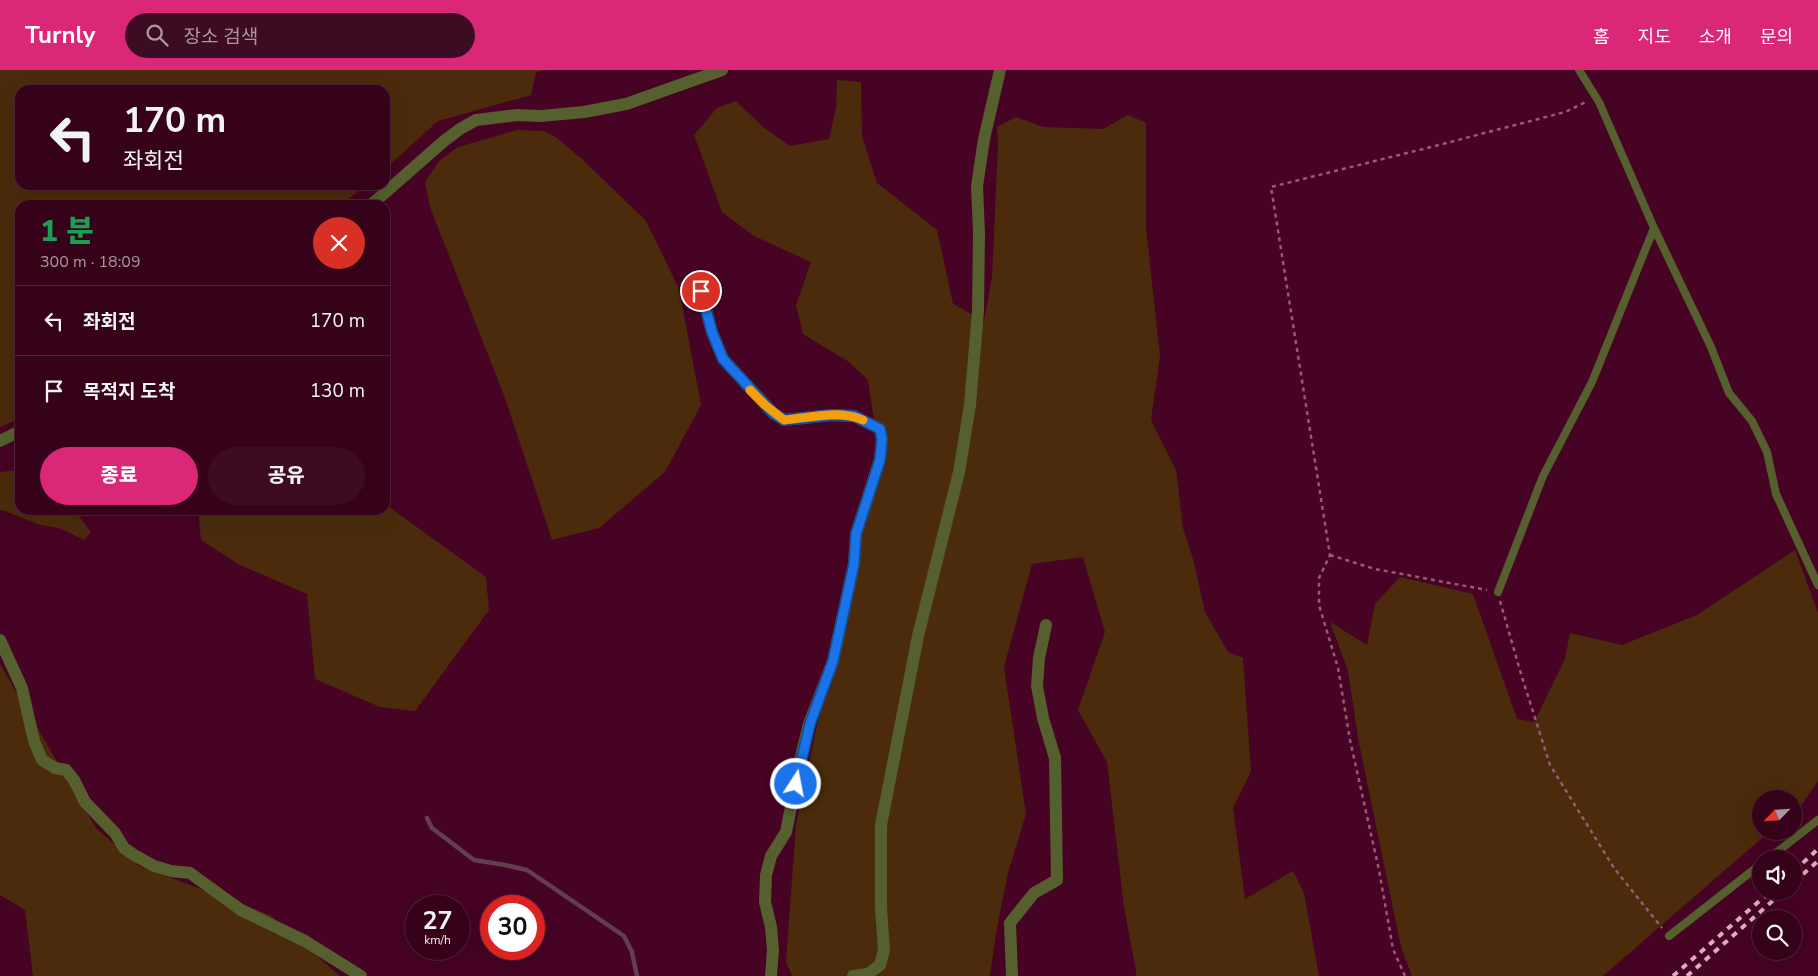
<!DOCTYPE html>
<html lang="ko">
<meta charset="utf-8">
<style>
:root{--surface:#35021a;--page:#3d0c23;--text:#f1f3f6;--muted:#aa97a2;--line:#4f2439;--accent:#db2777}
body{margin:0;font-family:"Nunito Sans","Noto Sans KR",sans-serif;background:var(--page);color:var(--text);height:100vh;display:flex;flex-direction:column;font-size:19px;white-space:nowrap}
*{box-sizing:border-box;margin:0}
p{font-size:16px;color:var(--muted)}
.icon{flex:none;width:28px;height:28px;fill:none;stroke:currentColor;stroke-width:2;stroke-linecap:round;stroke-linejoin:round}
.map{position:relative;flex:1;overflow:hidden}
.details{position:absolute;left:15px;top:130px;width:375px;height:315px;display:flex;flex-direction:column;background:var(--surface);border-radius:15px;box-shadow:0 5px 20px #0002,0 0 0 1px var(--line)}
.details>*{flex:none}
.guide{position:absolute;left:15px;top:15px;width:375px;height:105px;border-radius:15px;box-shadow:0 5px 20px #0002,0 0 0 1px var(--line);background:#35021a;color:var(--text);overflow:hidden}
.needle{width:32px;rotate:245deg}
.fabs{position:absolute;left:1752px;top:720px;display:grid;gap:10px}
.fabs a{display:grid;place-items:center;width:50px;height:50px;border-radius:50%;background:var(--surface);box-shadow:0 5px 20px #0002,0 0 0 1px var(--line);font-size:25px}
.speed{position:absolute;left:405px;top:825px;display:flex;gap:10px;font-size:25px;font-weight:700;text-align:center}
.speed>*{display:grid;place-content:center;width:65px;height:65px;border-radius:50%;background:var(--surface);box-shadow:0 5px 20px #0002,0 0 0 1px var(--line);line-height:1}
.speed small{font-size:12px;font-weight:400}
.speed .limit{border:8px solid #d22;background:#fff;color:#111}
.pin{position:absolute;display:grid;place-items:center;width:42px;height:42px;color:#fff;margin:-21px;border:2px solid #fff;border-radius:50%;box-shadow:0 1px 5px #0007}
.me{position:absolute;width:55px;margin:-28px;rotate:11deg;stroke-linejoin:round;filter:drop-shadow(0 0 4px #0008)}
.turn{display:flex;align-items:center;gap:18px;height:105px;padding:0 25px;font-size:22px}
.turn .icon{width:65px;height:65px;stroke-width:2.5}
.turn b{display:block;font-size:35px;line-height:42px}
.round{display:grid;place-items:center;flex:none;width:52px;height:52px;border-radius:26px;background:var(--page)}
.head{display:flex;align-items:center;justify-content:space-between;height:85px;padding:0 25px}
h1{font-size:30px;font-weight:800;line-height:38px;color:#1e9e55}
.action{display:flex;gap:10px;margin-top:auto;padding:10px 25px}
.action a{flex:1;height:58px;border-radius:30px;background:var(--accent);color:#fff;font-size:20px;font-weight:800;line-height:58px;text-align:center}
.action a+a{background:var(--page);color:var(--text)}
ul{padding:0;list-style:none}
li{display:flex;align-items:center;gap:15px;height:70px;padding:0 25px;border-top:1px solid var(--line)}
li div{flex:1}
li b{display:block;font-size:19px}
li em{font-style:normal}
header{display:flex;align-items:center;gap:30px;box-sizing:border-box;height:70px;padding:0 25px;background:var(--accent);color:#fff}
header strong{font-size:24px}
nav{display:flex;gap:28px;margin-inline-start:auto;font-size:18px}
.search{width:350px;height:45px;background:var(--page);display:flex;align-items:center;gap:12px;box-sizing:border-box;padding:0 18px;border-radius:28px;color:var(--muted);font-size:19px}
.map>svg:first-child{display:block}
.green{fill:#4b2b0c}
.lines{fill:none;stroke-linecap:round;stroke-linejoin:round}
.stream{stroke:#633e4c;stroke-width:4.5}
.path{stroke:#955c73;stroke-width:2.5;stroke-dasharray:4 4;stroke-linecap:butt}
.service{stroke:#55602e;stroke-width:8}
.minor{stroke:#55602e;stroke-width:12}
.rail{stroke:#dcaebd;stroke-width:4;stroke-dasharray:6 6;stroke-linecap:butt}
.route-casing{stroke:#114b97;stroke-width:12}
.route{stroke:#1a73e8;stroke-width:9}
.slow{stroke:#f59e0b;stroke-width:9}
</style>
<header>
<strong>Turnly</strong>
<div class="search"><svg class="icon" aria-label="search" viewBox="0 0 24 24"><circle cx="10" cy="10" r="6"/><path d="M15 15l6 6"/></svg>장소 검색</div>
<nav><a>홈</a><a>지도</a><a>소개</a><a>문의</a></nav>
</header>
<div class="map">
<svg width="1818" height="906" viewBox="0 0 1818 906">
<rect width="100%" height="100%" fill="#470323"/>
<path class="green" d="M0,0H549L536,2L531,25L438,51L385,99V20H20V115H366L341,135H20V336L14,351L0,357Z
M837,10L861,12L862,66L877,113L937,160L953,234L984,251L992,207L998,76L997,57L1016,47L1043,57L1103,59L1128,45L1146,53V158L1160,286L1151,350L1176,400L1183,458L1193,489L1205,542L1228,582L1243,588L1251,701L1233,738L1245,829L1293,801L1304,823L1319,906H1136V901L1124,837L1107,692L1078,640L1105,562L1083,487L1032,494L1004,597L1026,744L1008,803L996,863L990,906H792L786,891L796,755L845,522L879,382L868,310L849,292L803,264L796,235L811,192L754,166L722,142L694,65L717,38L736,31L763,57L790,76L829,69L836,38Z
M517,60L544,61L557,68L584,91L646,151L679,219L701,335L665,402L599,458L552,470L505,328L430,137L425,112L440,90L458,77Z
M20,400V440H74L91,462L84,470L59,458L40,455L5,441L0,440V402Z
M385,434L486,507L489,540L415,641L380,637L315,609L307,524L240,495L201,470L198,440H385Z
M1795,480L1818,543V711L1803,733L1794,741V729H1761V761H1770L1603,906H1412L1401,877L1358,668L1348,601L1330,552L1367,575L1375,534L1400,507L1473,524L1517,649L1534,652L1565,589L1570,563L1622,575L1697,545Z
M0,594L96,758L139,796L270,845L340,906H33L25,840L0,825Z"/>
<g class="lines">
<path class="stream" d="M427,748L432,758L474,790L505,795L527,800L624,866L632,882L637,906"/>
<path class="path" d="M1330,485L1375,499L1487,520
M1500,531L1521,604L1550,695L1614,798L1662,858
M1405,906L1393,879L1379,800L1350,670L1338,598L1319,535V508L1330,485L1271,117L1431,77L1565,42L1588,31"/>
<path class="service" d="M1654,158L1711,277L1729,323L1752,351L1767,382L1776,424L1818,515
M1498,522L1543,406L1592,312L1654,158L1599,32L1579,0
M1768,789L1818,750
M1669,866L1761,794"/>
<path class="minor" d="M371,135L444,71L460,59L476,50L517,45L541,46L584,42L626,34L722,0
M701,221L712,262L723,289L773,343L784,350L832,345L854,346L880,359L882,369L880,389L856,464L854,494L833,591L809,654L802,682L786,762L771,786L766,805L765,832L771,857L773,880L771,906
M0,371L20,361
M0,570L22,618L34,671L42,690L55,698L66,700L74,710L85,732L115,763L124,778L134,785L154,796L171,801L190,803L241,840L305,871L361,906
M853,906L868,904L880,895L884,880L881,838V755L918,566L959,402L970,335L978,241L979,163L977,116L984,69L1000,0
M1012,906L1010,853L1034,823L1057,810L1055,688L1043,648L1037,616L1039,588L1046,555"/>
<path class="rail" d="M1794,801L1818,779
M1794,812L1818,791
M1673,906L1771,821
M1687,906L1784,821"/>
</g>
<g class="lines">
<defs>
<path id="route" d="M701,221L712,262L723,289L773,343L784,350L832,345L854,346L880,359L882,369L880,390L856,464L854,494L833,591L810,654L796,714"/>
</defs>
<use href="#route" class="route-casing"/>
<use href="#route" class="route"/>
<path class="slow" d="M750,320L765,335L784,350C809,348 839,339 863,350"/>
</g>
</svg>
<div class="fabs">
<a><svg class="needle" viewBox="-14 -14 28 28"><path d="M0-13l5 13h-10z" fill="#e53935"/><path d="M0 13l5-13h-10z" fill="#aa97a2"/></svg></a>
<a><svg class="icon" aria-label="sound" viewBox="0 0 24 24"><path d="M4 9h4l5-4v14l-5-4H4zM17 9q2 3 0 6"/></svg></a>
<a><svg class="icon" aria-label="search" viewBox="0 0 24 24"><circle cx="10" cy="10" r="6"/><path d="M15 15l6 6"/></svg></a>
</div>
<div class="speed"><div>27<small>km/h</small></div><div class="limit">30</div></div>
<div class="pin" style="left:701px;top:221px;background:#d93025"><svg class="icon" aria-label="arrive" viewBox="0 0 24 24"><path d="M6 21V4h12l-3 4 3 4H6"/></svg></div>
<svg class="me" style="left:796px;top:714px" viewBox="-20 -20 40 40"><circle r="17" fill="#1a73e8" stroke="#fff" stroke-width="3"/><path d="M0-11L8 9 0 5-8 9z" fill="#fff"/></svg>
<div class="guide">
<div class="turn"><svg class="icon" aria-label="left" viewBox="0 0 24 24"><path d="M17 20v-9H6M10 6l-5 5 5 5"/></svg><div><b>170 m</b>좌회전</div></div>
</div>
<section class="details">
<div class="head"><div><h1>1 분</h1><p>300 m · 18:09</p></div><a class="round" style="background:#d93025;color:#fff"><svg class="icon" aria-label="close" viewBox="0 0 24 24"><path d="M6 6l12 12M18 6L6 18"/></svg></a></div>
<ul>
<li><svg class="icon" aria-label="left" viewBox="0 0 24 24"><path d="M17 20v-9H6M10 6l-5 5 5 5"/></svg><div><b>좌회전</b></div><em>170 m</em></li>
<li><svg class="icon" aria-label="arrive" viewBox="0 0 24 24"><path d="M6 21V4h12l-3 4 3 4H6"/></svg><div><b>목적지 도착</b></div><em>130 m</em></li>
</ul>
<div class="action"><a>종료</a><a>공유</a></div>
</section>
</div>
